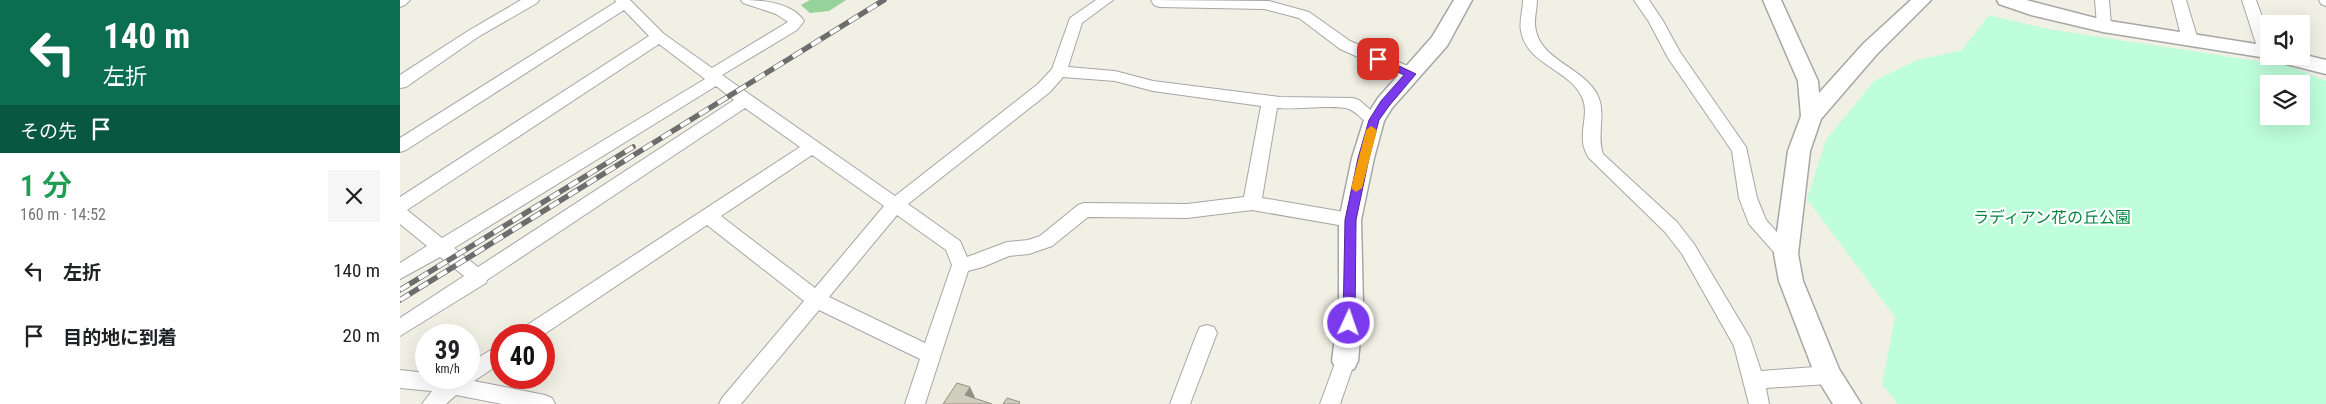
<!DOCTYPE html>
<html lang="ja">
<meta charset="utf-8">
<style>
:root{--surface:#fff;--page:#f6f6f6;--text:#202124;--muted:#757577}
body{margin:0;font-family:"Roboto Condensed","Noto Sans JP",sans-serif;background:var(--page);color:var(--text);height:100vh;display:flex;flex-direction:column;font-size:19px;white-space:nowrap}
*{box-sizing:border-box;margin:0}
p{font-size:16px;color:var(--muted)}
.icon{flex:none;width:28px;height:28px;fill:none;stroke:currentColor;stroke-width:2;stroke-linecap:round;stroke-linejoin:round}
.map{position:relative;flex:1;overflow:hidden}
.panel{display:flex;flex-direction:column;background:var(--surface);width:400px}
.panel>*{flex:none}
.guide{background:#0b6e4f;color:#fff;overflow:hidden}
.buttons{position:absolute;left:1860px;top:15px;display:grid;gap:10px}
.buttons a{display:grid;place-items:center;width:50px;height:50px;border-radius:0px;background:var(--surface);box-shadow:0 5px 20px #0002;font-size:25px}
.speed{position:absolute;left:15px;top:324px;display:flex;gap:10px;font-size:25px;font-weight:700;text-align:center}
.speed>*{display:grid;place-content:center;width:65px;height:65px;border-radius:50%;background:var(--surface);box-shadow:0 5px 20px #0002;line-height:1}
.speed small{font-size:12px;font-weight:400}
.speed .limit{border:8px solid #d22;background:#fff;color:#111}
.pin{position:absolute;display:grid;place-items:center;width:42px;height:42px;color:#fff;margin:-21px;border-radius:10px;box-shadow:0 2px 8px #0006}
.me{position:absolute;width:55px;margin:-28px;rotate:3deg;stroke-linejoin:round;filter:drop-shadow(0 0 4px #0008)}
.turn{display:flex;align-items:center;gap:18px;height:105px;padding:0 20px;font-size:22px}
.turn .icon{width:65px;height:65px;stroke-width:2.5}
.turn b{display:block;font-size:35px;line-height:42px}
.then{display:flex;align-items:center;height:48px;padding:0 20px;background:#0003;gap:10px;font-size:19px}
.round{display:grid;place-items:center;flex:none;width:52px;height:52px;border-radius:0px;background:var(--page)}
.summary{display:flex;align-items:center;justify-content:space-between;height:85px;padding:0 20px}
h1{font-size:30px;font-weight:600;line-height:38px;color:#1e9e55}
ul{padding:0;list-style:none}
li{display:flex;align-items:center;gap:15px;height:65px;padding:0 20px}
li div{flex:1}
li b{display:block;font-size:19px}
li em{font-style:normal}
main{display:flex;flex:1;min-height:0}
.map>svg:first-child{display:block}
.forest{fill:#96d39a}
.park{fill:#befedb;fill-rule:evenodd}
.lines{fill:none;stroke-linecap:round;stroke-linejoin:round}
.minor-casing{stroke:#a6a6a6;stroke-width:2}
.tertiary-casing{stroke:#a6a6a6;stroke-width:3}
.minor{fill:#fff;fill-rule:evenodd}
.tertiary{fill:#fff;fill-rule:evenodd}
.rail-casing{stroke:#6d6d6d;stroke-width:5.5}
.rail{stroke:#fff;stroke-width:4;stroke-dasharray:11;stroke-linecap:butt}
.shaded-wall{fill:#929084}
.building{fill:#d1cdbd;stroke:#929084}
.route{fill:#7c3aed;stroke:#51269a}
.slow{fill:#f59e0b}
.labels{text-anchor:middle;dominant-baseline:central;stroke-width:4.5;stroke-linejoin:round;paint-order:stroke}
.park-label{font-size:16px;fill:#03873f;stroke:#fff}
</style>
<main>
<section class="panel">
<div class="guide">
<div class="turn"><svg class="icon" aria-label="left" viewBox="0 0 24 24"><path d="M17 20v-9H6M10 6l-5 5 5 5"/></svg><div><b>140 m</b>左折</div></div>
<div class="then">その先<svg class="icon" aria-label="arrive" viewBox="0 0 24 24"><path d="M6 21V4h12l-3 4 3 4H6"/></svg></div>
</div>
<div class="summary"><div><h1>1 分</h1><p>160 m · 14:52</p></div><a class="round"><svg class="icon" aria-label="close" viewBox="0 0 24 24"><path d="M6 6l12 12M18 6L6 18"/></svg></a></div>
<ul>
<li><svg class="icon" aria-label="left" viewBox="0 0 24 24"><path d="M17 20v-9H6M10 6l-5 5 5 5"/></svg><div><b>左折</b></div><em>140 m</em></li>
<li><svg class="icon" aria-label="arrive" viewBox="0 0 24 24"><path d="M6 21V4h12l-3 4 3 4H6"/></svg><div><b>目的地に到着</b></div><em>20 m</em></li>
</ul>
</section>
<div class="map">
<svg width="1926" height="404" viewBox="0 0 1926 404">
<rect width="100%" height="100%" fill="#f0f0e4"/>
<path class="forest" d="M410,0H446L429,11L410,13L401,5Z"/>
<path class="park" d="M1589,15L1648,29L1889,66L1926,81V404H1498L1482,384L1495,317L1407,199L1426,140L1474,81L1517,60L1562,50ZM1869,84H1901V116H1869Z"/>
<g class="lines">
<defs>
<path id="minor" d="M0,0H10L5,5L0,7Z
M121,0H139L137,3L78,37L6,87L0,88V75L68,31Z
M215,0H230L264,34L312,68L388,22L376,14L343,3L341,0C361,0 392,2 404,21L397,30L322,75L495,196L638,84L652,69L670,18L696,0H713L682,23L668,67L715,71L753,81L880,97L953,98L959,100L982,120L980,124C965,128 961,114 949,109C934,104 895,110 877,108L862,198L950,213L956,215L959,220L956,225L950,227L852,210L787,218L688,217L652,246L629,254L609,256L583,267L568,271L525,404H505L520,359L419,310L341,404H319L322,398L404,301L307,225L143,335H118L121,329L400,147L345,108L87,280L86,283L0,336V318L64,276L40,257L0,279V263L27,246L0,224V197L249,36L224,10L6,150L0,152V138L216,2ZM259,44L305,79L42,238L7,210ZM663,77L715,81L753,91L861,106L844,197L787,204L684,203L678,205L640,236L628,240L607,242L567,257L560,241L508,204L650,92ZM316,86L334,100L78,267L54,248ZM412,155L484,206L415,288L321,216ZM497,215L546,250L552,265L525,343L429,297Z
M751,0L869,1L909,12L950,41L1017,70L1019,74L1017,78H1005L940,49L899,18L864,9L759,7L754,5Z
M1123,0H1137C1137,10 1133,21 1136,31C1142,60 1183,68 1197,94C1207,113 1196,134 1203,154L1277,222L1294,244L1350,338L1361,371L1428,366L1435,369L1438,375L1435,381L1428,384L1366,388L1369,404H1349L1334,346L1282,254L1265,232L1188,157C1186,152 1183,147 1183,142C1181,127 1189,112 1182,97C1169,69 1127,65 1121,31C1119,21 1123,10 1123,0Z
M1234,0H1249L1263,21L1280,52L1346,147L1357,198L1366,220L1392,249L1395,254L1392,259L1386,261L1380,259L1349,224L1339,198L1332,151L1268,58L1249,22Z
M1695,0H1709L1711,25L1709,28H1699L1697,25Z
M1772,0H1786L1798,40L1795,44H1785L1782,40Z
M1842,0H1856L1869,36V56L1872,57H1862L1859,53Z
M1919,0H1926V6L1921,4Z
M807,325L814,327L817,333L790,404H770L797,333L800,327Z
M101,344V363L74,381L145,395L152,398L155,404H102L56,395L46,404H22L32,391L0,388V370L26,373V378H69V363Z
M945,353L952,355L955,361L940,404H920L938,355Z"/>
<path id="tertiary" d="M1054,0H1072L1047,46L992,108L984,121L974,158L961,220L963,305L958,361L954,369L945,372L936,369L932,361L939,305V220L952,158L964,120L978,98L1032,37Z
M1363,0H1381L1418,81L1419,93L1463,44L1511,0H1531L1477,54L1421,119L1410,151L1398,254L1403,281L1439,369L1461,404H1433L1415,375L1379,281L1374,254L1388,151L1401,116L1398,81Z
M1597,0H1626L1703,20L1869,46V56H1901V54L1926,60V74L1874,61L1873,59L1703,32L1631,15L1599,4Z"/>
</defs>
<use href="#minor" class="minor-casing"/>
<use href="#tertiary" class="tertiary-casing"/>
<use href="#minor" class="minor"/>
<use href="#tertiary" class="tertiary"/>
<defs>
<path id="rail" d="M0,290L233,147
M0,300L484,0"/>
</defs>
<use href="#rail" class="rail-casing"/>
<use href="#rail" class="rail"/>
</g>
<path class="shaded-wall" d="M570,387L575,397L570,404L565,395Z"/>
<path class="building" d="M557,383L570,387L565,395L592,404H543Z
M607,398L620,402L619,404H603Z"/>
<path class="route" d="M978,56L1016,74L989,106L979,120L969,158L956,220L955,323L954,326H945L943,323L945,220L958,158L969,120L981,101L1004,75L974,61L973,59Z"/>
<path class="slow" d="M971,126L977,130L962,188L956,192L951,188L966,130Z"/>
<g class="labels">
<g class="park-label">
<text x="1652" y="217">ラディアン花の丘公園</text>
</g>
</g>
</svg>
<div class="buttons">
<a><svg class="icon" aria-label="sound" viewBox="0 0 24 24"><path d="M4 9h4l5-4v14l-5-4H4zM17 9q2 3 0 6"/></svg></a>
<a><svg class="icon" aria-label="layers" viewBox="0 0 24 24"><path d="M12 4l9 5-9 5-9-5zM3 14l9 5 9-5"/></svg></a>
</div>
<div class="speed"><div>39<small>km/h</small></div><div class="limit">40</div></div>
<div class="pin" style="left:978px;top:59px;background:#d93025"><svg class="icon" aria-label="arrive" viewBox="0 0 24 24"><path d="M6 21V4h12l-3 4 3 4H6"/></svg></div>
<svg class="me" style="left:949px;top:323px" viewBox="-20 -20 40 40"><circle r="17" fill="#7c3aed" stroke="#fff" stroke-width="3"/><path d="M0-11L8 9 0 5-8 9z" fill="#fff"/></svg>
</div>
</main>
